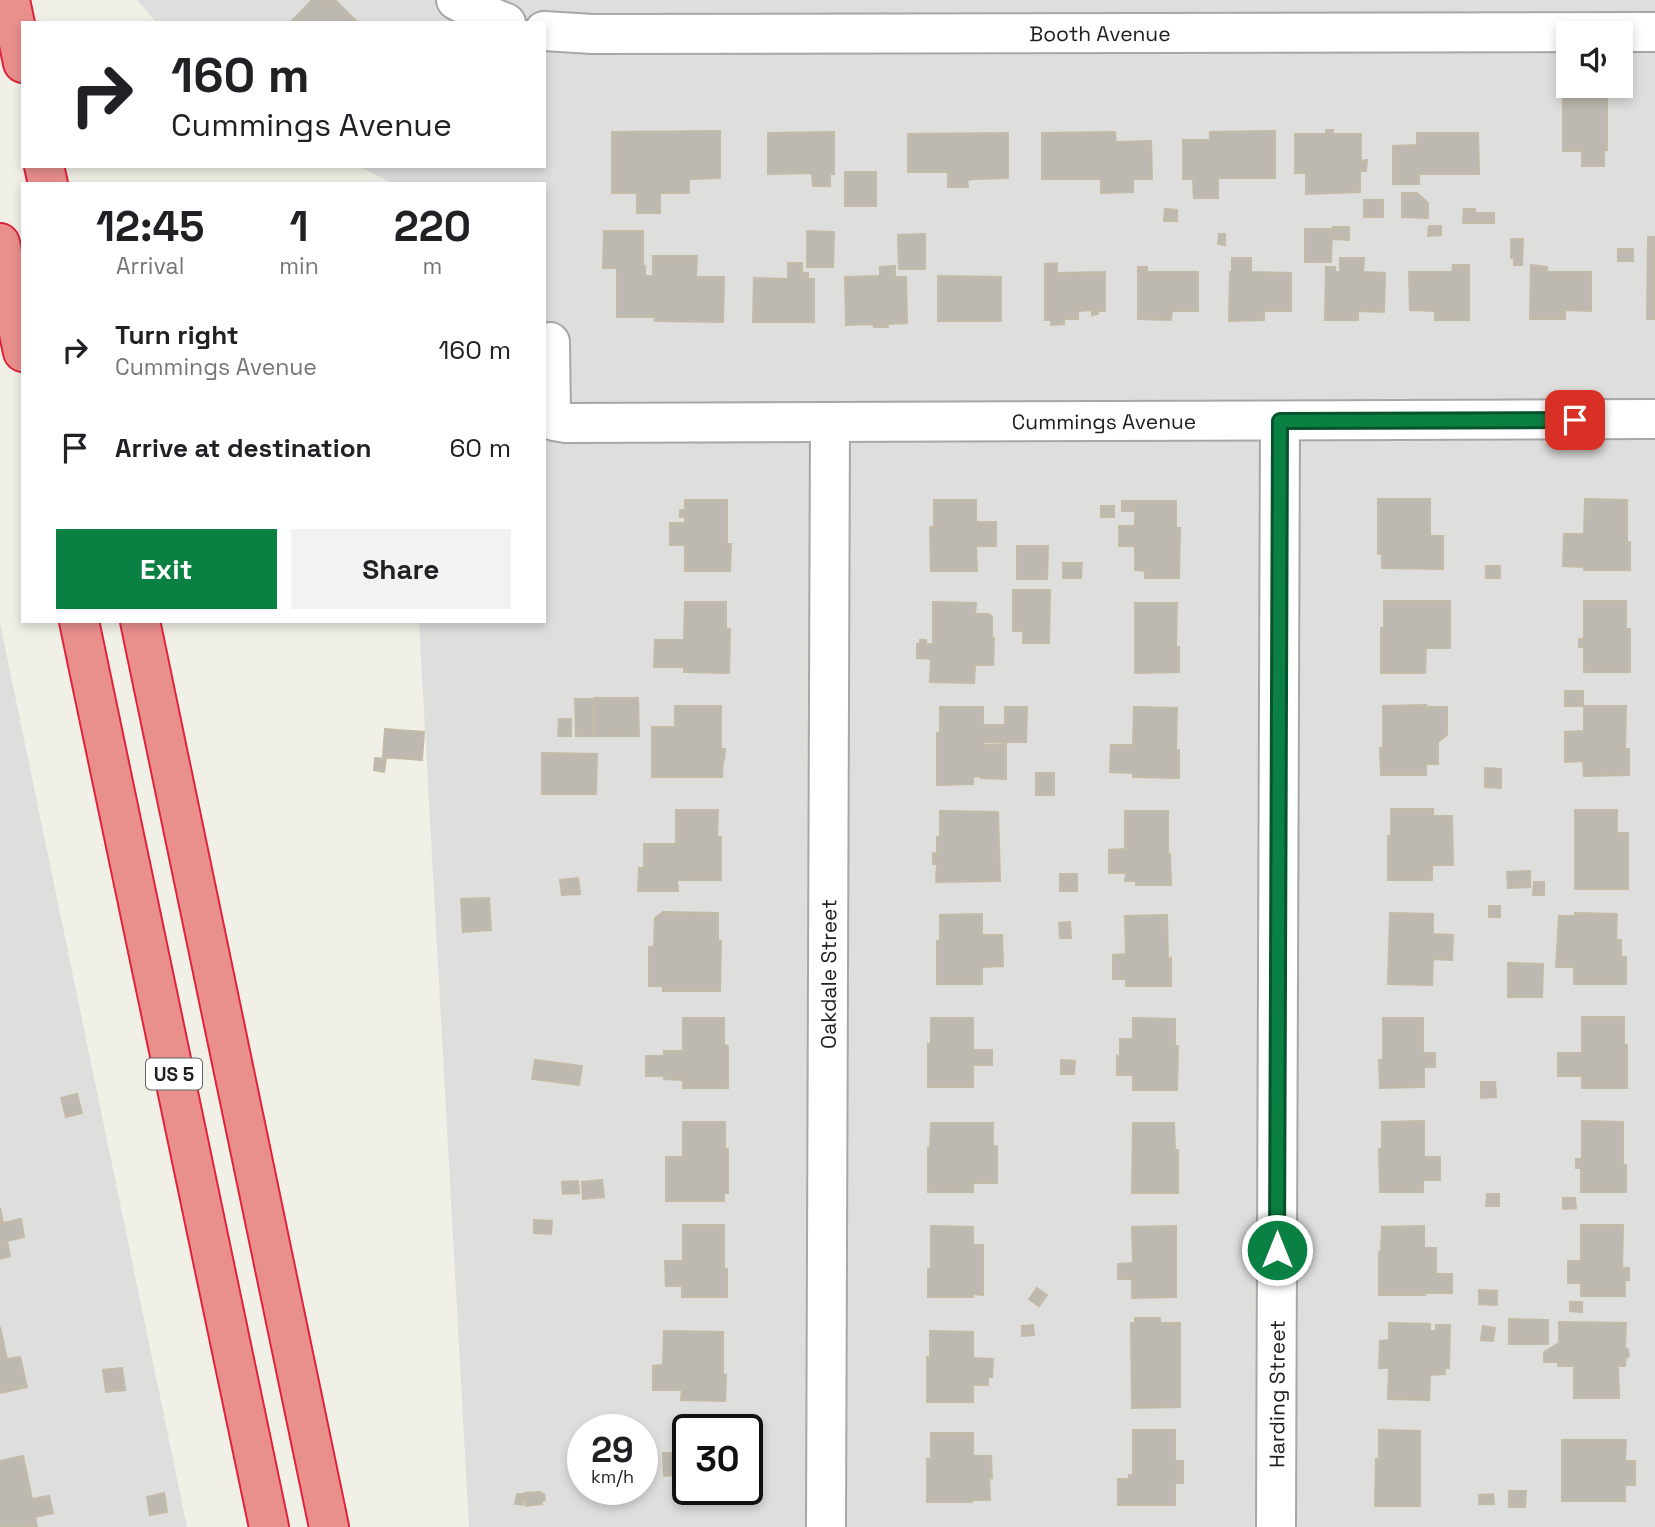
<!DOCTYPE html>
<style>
:root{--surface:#fff;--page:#f2f2f2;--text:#202124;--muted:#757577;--accent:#0b8043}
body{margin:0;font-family:"Space Grotesk",sans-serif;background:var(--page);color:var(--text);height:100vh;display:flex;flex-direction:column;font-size:26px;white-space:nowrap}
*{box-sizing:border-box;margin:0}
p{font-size:23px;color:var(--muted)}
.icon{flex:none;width:38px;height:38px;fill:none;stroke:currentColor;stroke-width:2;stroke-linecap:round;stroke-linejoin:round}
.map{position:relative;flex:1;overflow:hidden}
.details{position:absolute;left:21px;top:182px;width:525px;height:441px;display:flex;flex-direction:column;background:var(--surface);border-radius:0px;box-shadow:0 4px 10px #0003}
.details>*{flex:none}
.hud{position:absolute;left:21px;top:21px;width:525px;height:147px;border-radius:0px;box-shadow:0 4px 10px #0003;background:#fff;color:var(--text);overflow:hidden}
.fabs{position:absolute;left:1556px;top:21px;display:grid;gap:14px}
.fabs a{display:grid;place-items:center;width:77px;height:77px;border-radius:0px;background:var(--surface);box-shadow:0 4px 10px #0003;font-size:35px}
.speed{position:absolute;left:567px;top:1414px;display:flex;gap:14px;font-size:35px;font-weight:700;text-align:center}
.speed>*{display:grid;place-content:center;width:91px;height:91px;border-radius:50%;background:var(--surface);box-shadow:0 4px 10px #0003;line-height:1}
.speed small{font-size:18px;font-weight:400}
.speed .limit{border:4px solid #111;border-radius:10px;background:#fff;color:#111}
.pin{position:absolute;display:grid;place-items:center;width:60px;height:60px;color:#fff;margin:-30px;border-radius:14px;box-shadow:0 4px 10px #0006}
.me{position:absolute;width:77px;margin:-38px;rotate:0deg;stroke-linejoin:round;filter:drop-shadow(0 0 5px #0008)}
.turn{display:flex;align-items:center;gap:24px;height:147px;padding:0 35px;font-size:32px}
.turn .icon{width:91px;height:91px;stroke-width:2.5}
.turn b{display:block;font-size:49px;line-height:60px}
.eta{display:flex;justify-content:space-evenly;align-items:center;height:119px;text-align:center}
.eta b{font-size:42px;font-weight:700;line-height:49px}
.primary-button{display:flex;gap:14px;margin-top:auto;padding:14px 35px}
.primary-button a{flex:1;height:80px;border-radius:0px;background:var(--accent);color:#fff;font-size:28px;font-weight:700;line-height:80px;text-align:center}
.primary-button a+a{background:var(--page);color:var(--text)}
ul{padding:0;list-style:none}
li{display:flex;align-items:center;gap:21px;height:98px;padding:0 35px}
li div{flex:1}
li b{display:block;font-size:26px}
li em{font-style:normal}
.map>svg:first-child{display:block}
.residential{fill:#dededd;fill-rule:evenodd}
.building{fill:#beb9b0;stroke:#c3baa8;stroke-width:2}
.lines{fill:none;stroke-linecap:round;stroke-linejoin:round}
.minor-casing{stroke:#a7a7a7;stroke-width:42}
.highway-casing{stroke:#e0233c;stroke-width:42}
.minor{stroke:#fff;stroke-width:38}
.highway{stroke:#e9908d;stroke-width:38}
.route-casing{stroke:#07532c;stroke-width:18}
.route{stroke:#0b8043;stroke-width:12}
.labels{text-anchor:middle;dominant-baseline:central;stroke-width:5;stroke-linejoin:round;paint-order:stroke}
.shield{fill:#fff;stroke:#636363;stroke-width:2}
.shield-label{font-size:19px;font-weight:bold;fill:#202020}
.street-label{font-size:21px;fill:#202020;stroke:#fff}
</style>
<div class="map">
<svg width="1655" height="1527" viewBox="0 0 1655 1527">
<rect width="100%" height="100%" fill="#f1f0e7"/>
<path class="residential" d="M137,0H1655V1527H469L419,621H544V184H394L358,166H544V23H157ZM1568,33H1620V86H1568ZM583,1430H642V1489H583ZM688,1430H747V1489H688Z
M0,623L187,1527H0Z"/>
<path class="building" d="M312,0H335L358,23H290Z
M1563,91H1607V150H1604V166H1582V151H1563Z
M1326,130H1333L1332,134H1361V161L1367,160L1366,171H1361L1360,174V192L1306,194V173H1295V134H1326Z
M720,131V178L689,179V193H660V213H637V193H612V132Z
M1275,131V178H1218V198H1194L1193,179H1183V140H1210V132Z
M834,132V174H830V186H813L812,173L768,174V133Z
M1115,132L1116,142L1151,141L1152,179H1133V192L1101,193V179H1042V133Z
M1008,133V178L974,179L967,180L968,187H948V172H908V134Z
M1417,133H1478L1479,174H1419V184H1393V146L1417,145Z
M845,172H876V206H845Z
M1402,193H1417L1428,203V218L1402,217Z
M1364,200H1383V217H1364Z
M1165,209L1177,210V221H1164Z
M1464,209H1475V213H1494V223H1463Z
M1429,226H1441V235L1428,236Z
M1333,227H1349V240L1333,239Z
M1305,229H1332L1331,262H1305Z
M604,231H643V265L645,266V276H653V256H697L696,277H724L723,322L655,321V317H617V268H603Z
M807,231L834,232L833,267H807Z
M925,234V269H899L898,235Z
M1219,234H1225V245L1218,244Z
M1648,237H1655V319H1647Z
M1511,239H1523L1522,265H1514V258H1511Z
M1618,249H1633V261H1618Z
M1232,258H1251V272L1291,273V311H1264V320L1229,321L1230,272H1232Z
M1340,258H1364L1363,272L1385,273L1384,312L1358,311V320H1325L1326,267H1335V272H1340Z
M788,263H802V273H808V279H814V322H753L754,278L788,279Z
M1057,263V273L1105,272V311H1098V314L1092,315V310L1078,311V319H1064V324L1051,325V320H1045V264Z
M1453,265H1469V320H1435V311L1410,310L1409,272H1452Z
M1531,265L1547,267V272H1591V311L1565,310V319H1530Z
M895,266V277H906L907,323L887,324L888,327H874L873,324L846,325L845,277L880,276V267Z
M1138,267H1147V272H1198V311H1172L1171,320L1138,319Z
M938,276L1001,277V321H938Z
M1378,499H1430V536H1443V569L1382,568V554H1378Z
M1585,499L1627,500V542H1630V570H1584V567L1563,566L1564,534H1584Z
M685,500H727V544H731L730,571H685V545H670V523H685V517H680V510H685Z
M934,500H976V522H996V546H976L977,571H931L930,527H934Z
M1122,501H1134V511H1122Z
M1135,501H1176V528H1180L1179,578H1145V571L1135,570V546H1119V526H1135Z
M1101,506H1114V517H1101Z
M1017,546H1048L1047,579H1017Z
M1063,563H1082L1081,578H1063Z
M1486,566H1500V578H1486Z
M1013,590H1050L1049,643H1023V631H1013Z
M1384,601H1450V648H1426L1425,673H1381V628H1384Z
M1584,601H1626V629H1630V672H1584V647H1579V639H1584Z
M685,602H726V629H730L729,673L684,672V667H654L655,640H684Z
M933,602L976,603L975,614H989L992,617V638H994L993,665H975L974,683L930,682L931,659L917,658V644H920V640H926V644H933Z
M1135,603H1177L1176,647H1179V672L1135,673Z
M1565,691H1583V706H1565Z
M595,698H638L639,736H595Z
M575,699H593V736H576Z
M1426,705L1425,707H1447V735L1438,742V764H1426V775H1381L1380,748H1383V706Z
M675,706H721V749H725L724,760H723L722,777H652V727H675Z
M1584,706H1626L1625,749H1629V775L1584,776L1583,761L1565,762V732L1584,731Z
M940,707H983V725H1005V707H1027L1026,742H983V745L1006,744V779L981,778V776L973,777V784L937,785V733H940Z
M1134,707L1177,708L1176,750H1179V778L1133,777V773L1110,772L1111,745H1133Z
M559,719H571V736H558Z
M385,729L424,732L422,760L383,757Z
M542,753L597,754L596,794H542Z
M375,758L386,759L384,772L374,770Z
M1485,768L1501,769V788L1485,787Z
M1036,773H1054V795H1036Z
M1391,809H1433V816H1452L1453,865H1432V880H1388V836H1391Z
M676,810H718L717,837H721V880H677L678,891H638L639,868H644V844H676Z
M1575,810H1617V833H1628V889H1575Z
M940,811L998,812L1000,881L936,882L937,864H933V853L937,854V837H940Z
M1125,811H1168V854H1170L1171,885H1136V881H1125L1126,873H1109V850L1125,849Z
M1530,871V887L1508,888L1507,872Z
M1060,874H1077V891H1060Z
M578,878L580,894L562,895L560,880Z
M1534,882H1544V895H1533Z
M489,898L491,930L463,932L461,899Z
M1489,906H1500V917H1489Z
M663,912L718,913V941H721L720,991H663V986H649V947H654L655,918Z
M1390,913L1433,914V934L1453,935L1452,960L1433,959L1432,985L1388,984Z
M1575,913L1617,914L1616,940H1621V957H1626V984H1574V967H1556L1559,916H1575Z
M982,914V935H1002L1003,966L982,967V984H937V941H940V915Z
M1167,915L1168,959L1171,958V986H1126V979H1113V955L1126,954L1125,916Z
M1070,922L1071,938H1060L1059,923Z
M1508,963L1543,964L1542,997H1508Z
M1582,1017H1624V1044L1627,1045V1088H1582V1076H1558V1053H1582Z
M683,1018H724V1045L728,1046V1088H683V1080L664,1079V1076H646V1056H664V1051H683Z
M931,1018H973V1050H992V1065H973V1087H928V1044L931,1045Z
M1133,1018L1175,1019V1046H1178L1177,1090H1133V1075H1117V1056L1120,1057V1039H1133Z
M1383,1018H1423V1053H1435V1067H1424V1087L1380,1088L1379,1060H1383Z
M535,1060L582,1066L579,1085L532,1079Z
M1061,1060L1075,1061L1074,1074H1061Z
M1481,1082H1495L1496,1097L1481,1098Z
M77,1094L82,1113L66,1117L61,1098Z
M1424,1121V1157H1440V1180H1423V1192H1380L1379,1149H1382V1122Z
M1582,1121L1623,1122V1165H1626V1192H1581V1168H1576V1159H1582Z
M683,1122H725V1149H728V1193H724V1201H666V1157H683Z
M931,1123H993V1146H997V1183H973V1192H928V1148H930Z
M1133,1123H1174L1175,1150H1178V1193H1132Z
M602,1180L604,1197L583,1199L582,1182Z
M578,1181L579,1193L563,1194L562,1182Z
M1487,1194H1499V1206H1486Z
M1563,1198H1575L1576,1208L1563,1209Z
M0,1208L3,1223L21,1219L24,1237L7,1241L10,1256L0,1259Z
M534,1220L552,1221L551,1234L534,1233Z
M683,1225H724V1269H727V1297H682V1286H666L665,1261H683Z
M1581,1225H1623L1622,1268H1629V1280H1625V1296H1581V1283H1568V1261H1581Z
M931,1226L973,1227V1245H983V1295L973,1294V1297H928V1269H931Z
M1176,1226V1297L1132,1298V1279H1118V1264L1133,1263L1132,1227Z
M1424,1226V1248H1436V1274H1452V1293H1425V1295H1379V1252H1381L1382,1227Z
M1037,1288L1047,1295L1039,1306L1029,1299Z
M1479,1290L1497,1291V1305L1479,1304Z
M1570,1302H1582V1312L1570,1311Z
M1135,1318H1160V1323H1180V1407L1132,1408L1131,1323H1135Z
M1509,1319L1548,1320V1344H1509Z
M1559,1322L1626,1323L1625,1347L1628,1350L1629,1356L1626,1358L1625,1366H1618L1619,1398H1574V1366H1558V1362H1544V1352L1559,1343Z
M1389,1323L1430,1324V1331H1436V1325H1450L1449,1368H1445V1374L1430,1375L1429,1400L1388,1399L1389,1368H1379L1380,1341L1389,1340Z
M1033,1325L1034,1335L1022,1336V1326Z
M1483,1326L1495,1328L1493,1341L1481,1340Z
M0,1327L7,1359L20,1357L27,1387L0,1393Z
M664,1331L723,1332V1374L726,1375L725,1401L681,1400L682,1390H653V1366L663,1365Z
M930,1331L973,1332V1358L993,1359L992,1377H988V1385H973V1402H927V1357L930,1358Z
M122,1368L125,1390L106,1392L103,1370Z
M1133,1430H1175V1461H1183V1483H1175V1505H1118V1479H1129V1475H1133Z
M1379,1430L1420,1431V1506H1375L1376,1459H1379Z
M681,1431H688V1489H726V1502H680L681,1487H674V1475L664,1476L663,1453H681Z
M931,1433H973V1456H991L992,1478L989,1479L990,1500H972V1502H927V1459H931Z
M1562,1440H1626L1625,1461H1635V1485H1625V1501H1562Z
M23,1456L32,1499L49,1496L53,1513L35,1517L37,1527H0V1461Z
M1509,1491H1526L1525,1507H1509Z
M541,1492V1494H544L545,1500L541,1501L542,1504L526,1506L525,1493Z
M164,1493L167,1512L150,1515L147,1497Z
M517,1494H524L523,1505L515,1504Z
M1493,1494L1494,1504H1479V1495Z"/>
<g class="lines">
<defs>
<g id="minor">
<path d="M456,0L481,13L506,23"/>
<path id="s1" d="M544,31L593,34L1655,32"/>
<path id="s2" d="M550,342L551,416L554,421L566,423L1655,419"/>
<path id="s3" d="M826,1527L830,422"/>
<path id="s4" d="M1276,1527L1280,421"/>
</g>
<path id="highway" d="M10,0L23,63
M44,166L48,184
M0,243L23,352
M79,621L269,1527
M140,621L329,1527"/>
</defs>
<use href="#minor" class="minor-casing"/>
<use href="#highway" class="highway-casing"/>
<use href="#minor" class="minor"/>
<use href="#highway" class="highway"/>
</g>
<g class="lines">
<defs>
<path id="route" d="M1277,1250L1280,421L1575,420"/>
</defs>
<use href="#route" class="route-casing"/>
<use href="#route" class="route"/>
</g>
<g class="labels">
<rect class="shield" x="146" y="1058.5" width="56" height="31" rx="5"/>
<g class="shield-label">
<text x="174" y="1074">US 5</text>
</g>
<g class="street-label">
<text stroke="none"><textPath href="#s1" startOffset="556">Booth Avenue</textPath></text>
<text stroke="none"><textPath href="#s2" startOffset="630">Cummings Avenue</textPath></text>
<text stroke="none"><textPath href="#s3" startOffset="553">Oakdale Street</textPath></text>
<text stroke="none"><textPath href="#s4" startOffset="133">Harding Street</textPath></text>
</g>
</g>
</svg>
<div class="fabs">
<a><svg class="icon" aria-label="sound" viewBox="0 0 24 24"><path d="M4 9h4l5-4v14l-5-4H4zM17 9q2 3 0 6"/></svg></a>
</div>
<div class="speed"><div>29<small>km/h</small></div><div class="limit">30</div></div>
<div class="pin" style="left:1575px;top:420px;background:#d93025"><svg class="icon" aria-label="arrive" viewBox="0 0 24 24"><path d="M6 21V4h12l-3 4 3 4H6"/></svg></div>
<svg class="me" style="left:1277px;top:1250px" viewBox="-20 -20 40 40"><circle r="17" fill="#0b8043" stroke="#fff" stroke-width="3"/><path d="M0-11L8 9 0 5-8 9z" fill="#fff"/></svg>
<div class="hud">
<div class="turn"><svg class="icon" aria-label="right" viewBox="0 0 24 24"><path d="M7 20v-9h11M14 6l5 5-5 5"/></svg><div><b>160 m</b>Cummings Avenue</div></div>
</div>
<section class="details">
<div class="eta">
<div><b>12:45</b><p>Arrival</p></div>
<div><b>1</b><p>min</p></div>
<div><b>220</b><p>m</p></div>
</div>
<ul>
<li><svg class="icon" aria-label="right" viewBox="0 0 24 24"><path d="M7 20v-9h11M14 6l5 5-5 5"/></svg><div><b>Turn right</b><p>Cummings Avenue</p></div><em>160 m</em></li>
<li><svg class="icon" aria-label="arrive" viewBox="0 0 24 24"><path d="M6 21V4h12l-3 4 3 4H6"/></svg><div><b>Arrive at destination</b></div><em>60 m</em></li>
</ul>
<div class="primary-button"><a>Exit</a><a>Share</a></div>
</section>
</div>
